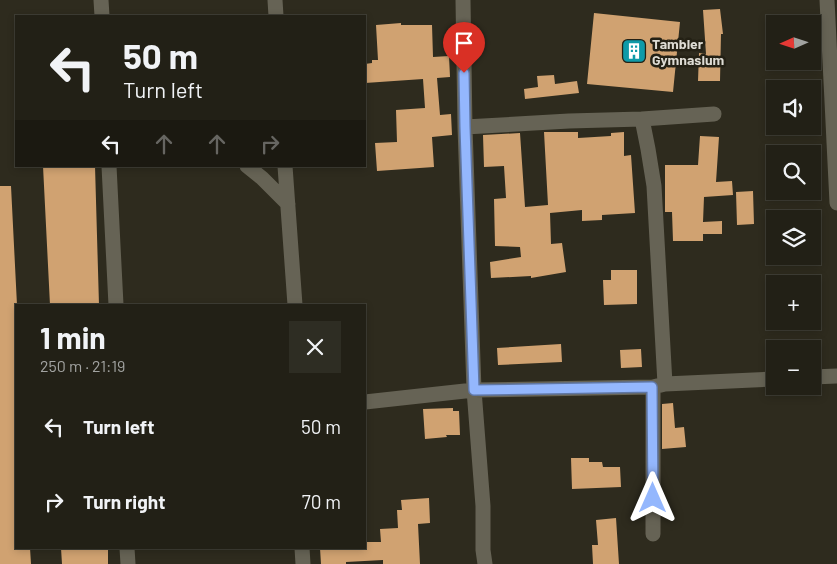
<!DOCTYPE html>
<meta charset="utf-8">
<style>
:root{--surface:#222016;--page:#2e2d23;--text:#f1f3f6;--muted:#a2a3a1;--line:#3f3e35}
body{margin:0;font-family:Barlow,sans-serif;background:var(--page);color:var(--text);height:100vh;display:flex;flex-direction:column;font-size:19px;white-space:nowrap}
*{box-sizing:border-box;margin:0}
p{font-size:16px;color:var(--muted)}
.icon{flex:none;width:28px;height:28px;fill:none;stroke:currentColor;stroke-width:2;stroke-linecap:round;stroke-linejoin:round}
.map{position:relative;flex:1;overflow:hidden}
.details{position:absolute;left:15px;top:304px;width:351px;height:245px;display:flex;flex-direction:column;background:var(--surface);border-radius:0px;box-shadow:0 2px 8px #0003,0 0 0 1px var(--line)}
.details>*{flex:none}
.banner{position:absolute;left:15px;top:15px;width:351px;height:152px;border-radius:0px;box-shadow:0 2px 8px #0003,0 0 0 1px var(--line);background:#222016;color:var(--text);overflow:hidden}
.needle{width:32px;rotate:267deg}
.tools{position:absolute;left:766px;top:15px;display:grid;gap:10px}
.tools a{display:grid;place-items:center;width:55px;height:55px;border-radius:0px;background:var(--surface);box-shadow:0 2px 8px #0003,0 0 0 1px var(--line);font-size:25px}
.pin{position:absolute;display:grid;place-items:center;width:42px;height:42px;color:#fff;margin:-51px -21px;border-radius:50% 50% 50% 0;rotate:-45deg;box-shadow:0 0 5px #0007}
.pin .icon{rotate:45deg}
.me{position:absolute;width:55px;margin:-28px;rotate:0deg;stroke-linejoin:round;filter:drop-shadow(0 0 4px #0008)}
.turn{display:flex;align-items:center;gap:18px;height:105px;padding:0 25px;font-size:22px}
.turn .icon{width:65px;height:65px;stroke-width:2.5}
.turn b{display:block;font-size:35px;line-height:42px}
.lanes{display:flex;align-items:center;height:48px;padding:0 25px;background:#0003;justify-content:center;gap:25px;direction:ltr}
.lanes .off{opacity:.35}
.round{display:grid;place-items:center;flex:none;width:52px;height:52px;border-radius:0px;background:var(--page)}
.overview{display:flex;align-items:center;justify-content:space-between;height:85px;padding:0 25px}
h1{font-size:30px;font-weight:700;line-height:38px}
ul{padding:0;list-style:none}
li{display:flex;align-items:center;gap:15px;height:75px;padding:0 25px}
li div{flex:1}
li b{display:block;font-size:19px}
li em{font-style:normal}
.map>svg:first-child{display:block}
.building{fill:#d0a271}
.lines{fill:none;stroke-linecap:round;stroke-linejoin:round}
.minor{stroke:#666355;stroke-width:15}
.route-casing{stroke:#6077a4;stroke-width:12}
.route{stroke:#94b7fd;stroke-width:9}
.labels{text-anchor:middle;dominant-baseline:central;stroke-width:5;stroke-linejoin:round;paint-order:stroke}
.poi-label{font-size:14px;font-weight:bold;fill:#dedcd4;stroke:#242115;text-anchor:start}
</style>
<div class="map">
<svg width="837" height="564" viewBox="0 0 837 564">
<rect width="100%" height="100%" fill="#2e2b1e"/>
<path class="building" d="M720,9L723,34H721L720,81H698L699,53L706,54L703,10Z
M594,13L680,22L673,92L587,84Z
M401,23V25H432L433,57L449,56L450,77L437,78L440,115L451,114L452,135L432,137L434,167L377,171L375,143L397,142L396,110L425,108L423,79L365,83V64L372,63V60H378L376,25Z
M554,75L555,84L577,81L579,93L525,99L524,89L538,87L537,76Z
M544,132H578V138L611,136V133L624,132V156L631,155L635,213L602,215V220L582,221V210L550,213L551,244L562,243L566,272L531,278V276L491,278L490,262L521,257L520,247L495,246L494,199L506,198L504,166L484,167L483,135L520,133L525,207L548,205Z
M700,136L719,137L716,182L732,181L733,195L704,197L703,222L722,221V234H703V241H673L672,212H665V165H698Z
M43,166H95L99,305H50Z
M0,186H11L17,305L16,548H30L31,564H0Z
M753,191L754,224L737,225L736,192Z
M611,270H637V304L604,305L603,280H611Z
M561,344L562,362L498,365L497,348Z
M641,349L642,367L621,368L620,350Z
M673,403L675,428L684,427L686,447L662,449V404Z
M453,408V411H459L460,435H446L447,437L425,439L423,409Z
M571,458H589V462H602L603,467H620L621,487L572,489Z
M429,498L430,523L418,524L420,564H383V560L346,562V564H321L320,548H367V542H381L380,529L398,528L397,510H402L401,500Z
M616,518L619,564H593L592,545H598L596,520Z
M61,548H108V564H62Z"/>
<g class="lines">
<path class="minor" d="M101,0L102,16
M275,0L276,16
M463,0L465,127L474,390L483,506V550L485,564
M827,0L837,203
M642,119L714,114
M465,127L569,121L642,119L648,149L654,186L665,384
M109,166L116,305
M247,166L262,178L288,204
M285,166L295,305
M812,377L837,376
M653,387V534
M365,402L474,390L653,387L665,384L775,379
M127,548L128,564
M302,548L303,564"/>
</g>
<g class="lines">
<defs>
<path id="route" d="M464,73L465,127L474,390L652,387L653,498"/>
</defs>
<use href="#route" class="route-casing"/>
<use href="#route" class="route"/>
</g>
<defs>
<symbol id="building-square" viewBox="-11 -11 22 22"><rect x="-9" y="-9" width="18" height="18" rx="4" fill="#0f9aa8" stroke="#242115"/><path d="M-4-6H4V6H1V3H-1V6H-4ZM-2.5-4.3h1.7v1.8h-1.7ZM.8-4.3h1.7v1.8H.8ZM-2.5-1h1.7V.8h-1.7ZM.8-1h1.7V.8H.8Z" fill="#fff"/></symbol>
</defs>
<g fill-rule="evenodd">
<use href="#building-square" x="620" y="37" width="28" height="28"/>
</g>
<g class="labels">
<g class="poi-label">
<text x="652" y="43">Tambler<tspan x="652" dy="16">Gymnasium</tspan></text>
</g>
</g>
</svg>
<div class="tools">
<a><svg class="needle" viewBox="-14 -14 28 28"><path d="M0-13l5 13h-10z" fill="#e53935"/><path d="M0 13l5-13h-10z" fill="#a2a3a1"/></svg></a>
<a><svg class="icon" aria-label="sound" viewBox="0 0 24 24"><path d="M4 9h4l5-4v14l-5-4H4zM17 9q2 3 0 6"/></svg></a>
<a><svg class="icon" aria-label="search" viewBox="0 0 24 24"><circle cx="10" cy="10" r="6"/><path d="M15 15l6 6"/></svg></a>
<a><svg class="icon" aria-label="layers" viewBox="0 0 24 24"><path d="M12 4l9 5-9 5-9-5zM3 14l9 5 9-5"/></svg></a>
<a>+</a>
<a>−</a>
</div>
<div class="pin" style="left:464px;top:73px;background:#d93025"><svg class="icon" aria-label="arrive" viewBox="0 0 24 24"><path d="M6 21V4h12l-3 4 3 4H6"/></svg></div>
<svg class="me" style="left:653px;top:498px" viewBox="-20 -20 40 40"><path d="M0-17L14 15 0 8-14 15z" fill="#94b7fd" stroke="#fff" stroke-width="4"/></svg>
<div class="banner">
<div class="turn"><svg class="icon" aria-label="left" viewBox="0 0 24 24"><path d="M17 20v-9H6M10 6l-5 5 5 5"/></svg><div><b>50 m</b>Turn left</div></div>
<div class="lanes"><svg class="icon" aria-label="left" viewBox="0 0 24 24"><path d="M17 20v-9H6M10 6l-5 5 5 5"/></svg><svg class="icon off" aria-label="ahead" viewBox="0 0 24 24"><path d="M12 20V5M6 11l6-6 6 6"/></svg><svg class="icon off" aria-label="ahead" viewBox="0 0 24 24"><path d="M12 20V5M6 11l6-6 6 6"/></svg><svg class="icon off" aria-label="right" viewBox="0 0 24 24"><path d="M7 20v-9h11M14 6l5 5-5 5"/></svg></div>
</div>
<section class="details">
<div class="overview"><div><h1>1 min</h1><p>250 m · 21:19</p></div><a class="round"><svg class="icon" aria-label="close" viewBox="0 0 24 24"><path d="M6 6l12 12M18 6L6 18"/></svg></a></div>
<ul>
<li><svg class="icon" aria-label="left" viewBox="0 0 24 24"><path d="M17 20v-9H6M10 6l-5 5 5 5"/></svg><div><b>Turn left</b></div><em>50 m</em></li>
<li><svg class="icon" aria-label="right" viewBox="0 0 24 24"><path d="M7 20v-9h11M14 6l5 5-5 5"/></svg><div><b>Turn right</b></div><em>70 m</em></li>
</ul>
</section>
</div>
